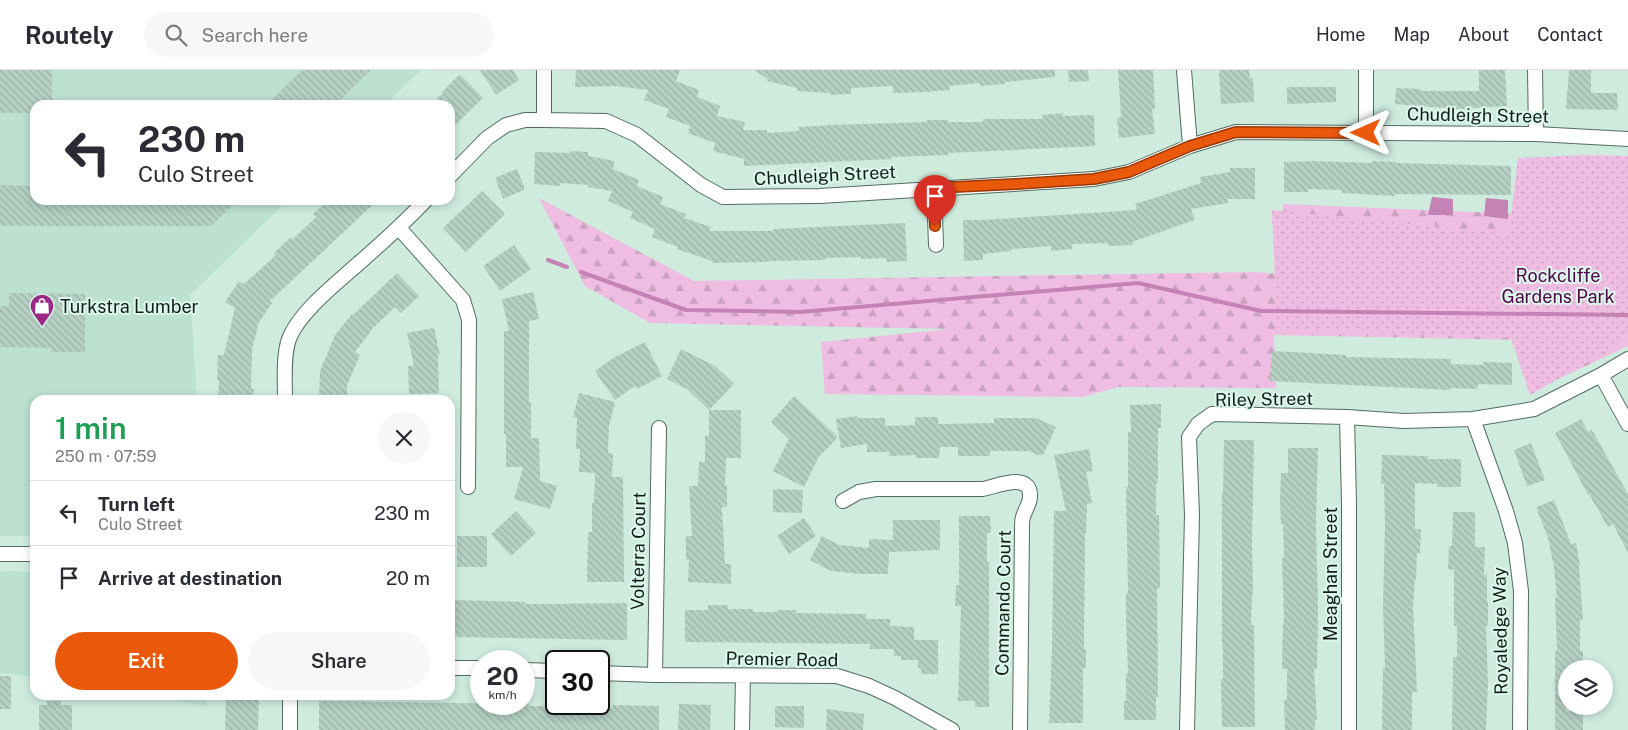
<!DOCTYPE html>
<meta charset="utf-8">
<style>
:root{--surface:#fff;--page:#f7f7f7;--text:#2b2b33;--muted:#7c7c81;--line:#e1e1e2;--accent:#ea580c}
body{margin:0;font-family:"Public Sans",sans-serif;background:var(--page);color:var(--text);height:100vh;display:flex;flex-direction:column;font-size:19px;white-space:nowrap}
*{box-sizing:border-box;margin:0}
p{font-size:16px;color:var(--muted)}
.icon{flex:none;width:28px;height:28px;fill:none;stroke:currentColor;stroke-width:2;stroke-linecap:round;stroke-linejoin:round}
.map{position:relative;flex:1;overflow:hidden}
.side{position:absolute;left:30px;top:325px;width:425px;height:305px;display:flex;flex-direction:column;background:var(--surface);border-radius:15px;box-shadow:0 2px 8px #0003}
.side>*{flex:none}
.guide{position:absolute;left:30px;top:30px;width:425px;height:105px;border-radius:15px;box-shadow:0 2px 8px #0003;background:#fff;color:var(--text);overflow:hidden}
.buttons{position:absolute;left:1558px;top:590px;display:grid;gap:10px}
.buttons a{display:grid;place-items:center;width:55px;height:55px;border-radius:50%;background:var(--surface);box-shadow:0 2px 8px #0003;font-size:25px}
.speed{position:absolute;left:470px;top:580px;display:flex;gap:10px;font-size:25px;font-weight:700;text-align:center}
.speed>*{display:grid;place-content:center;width:65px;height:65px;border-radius:50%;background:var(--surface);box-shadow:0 2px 8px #0003;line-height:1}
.speed small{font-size:12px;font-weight:400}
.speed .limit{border:2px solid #111;border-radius:8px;background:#fff;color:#111}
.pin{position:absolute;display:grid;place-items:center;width:42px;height:42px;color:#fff;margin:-51px -21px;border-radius:50% 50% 50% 0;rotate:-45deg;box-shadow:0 0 5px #0007}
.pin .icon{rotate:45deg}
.me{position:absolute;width:55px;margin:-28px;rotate:270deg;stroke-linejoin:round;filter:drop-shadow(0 0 4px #0008)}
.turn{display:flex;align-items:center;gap:18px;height:105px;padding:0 25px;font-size:22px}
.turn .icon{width:65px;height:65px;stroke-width:2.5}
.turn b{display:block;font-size:35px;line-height:42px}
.round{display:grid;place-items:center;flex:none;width:52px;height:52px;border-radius:26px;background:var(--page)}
.summary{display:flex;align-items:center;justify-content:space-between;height:85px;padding:0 25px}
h1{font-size:30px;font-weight:600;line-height:38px;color:#1e9e55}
.action{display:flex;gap:10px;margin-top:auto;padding:10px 25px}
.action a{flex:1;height:58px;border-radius:30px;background:var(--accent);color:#fff;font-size:20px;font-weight:600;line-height:58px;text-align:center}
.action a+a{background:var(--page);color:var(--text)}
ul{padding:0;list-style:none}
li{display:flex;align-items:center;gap:15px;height:65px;padding:0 25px;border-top:1px solid var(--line)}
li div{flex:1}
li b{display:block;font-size:19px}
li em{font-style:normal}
header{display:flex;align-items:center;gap:30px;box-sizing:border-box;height:70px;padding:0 25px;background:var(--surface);border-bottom:1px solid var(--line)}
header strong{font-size:24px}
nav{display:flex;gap:28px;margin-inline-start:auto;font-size:18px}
.search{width:350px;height:45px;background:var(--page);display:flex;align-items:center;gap:12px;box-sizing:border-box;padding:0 18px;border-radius:28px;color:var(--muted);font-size:19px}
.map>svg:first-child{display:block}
.built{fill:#bce1d0}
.forest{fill:url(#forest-firs)}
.park{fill:url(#park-dots)}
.water{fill:#c483b4}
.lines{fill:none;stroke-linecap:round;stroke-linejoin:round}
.stream{stroke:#c483b4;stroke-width:4}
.building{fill:url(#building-back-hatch)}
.minor-casing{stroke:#526c61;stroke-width:16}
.minor{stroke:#fff;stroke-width:14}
.route-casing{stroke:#983908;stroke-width:12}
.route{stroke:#ea580c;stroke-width:9}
.labels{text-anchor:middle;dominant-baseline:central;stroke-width:4;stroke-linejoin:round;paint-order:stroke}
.street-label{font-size:18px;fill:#131d19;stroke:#dbf8eb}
.park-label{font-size:18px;fill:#520147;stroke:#dbf8eb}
.poi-label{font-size:18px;fill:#131d19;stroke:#dbf8eb;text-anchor:start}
</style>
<header>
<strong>Routely</strong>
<div class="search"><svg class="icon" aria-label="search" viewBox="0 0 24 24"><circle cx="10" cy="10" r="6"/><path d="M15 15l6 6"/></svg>Search here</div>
<nav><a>Home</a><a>Map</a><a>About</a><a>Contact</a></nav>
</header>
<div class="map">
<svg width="1628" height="660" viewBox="0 0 1628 660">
<defs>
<pattern id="forest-firs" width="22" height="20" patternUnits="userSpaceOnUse" patternTransform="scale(1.25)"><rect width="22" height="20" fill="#efbde2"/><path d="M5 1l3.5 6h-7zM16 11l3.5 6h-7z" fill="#cca2c1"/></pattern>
<pattern id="park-dots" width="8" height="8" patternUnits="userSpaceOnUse" patternTransform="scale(1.25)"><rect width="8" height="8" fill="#efbde2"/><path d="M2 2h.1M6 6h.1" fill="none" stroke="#cca2c1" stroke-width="1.8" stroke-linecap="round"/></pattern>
<pattern id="building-back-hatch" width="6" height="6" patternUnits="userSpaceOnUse" patternTransform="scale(1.25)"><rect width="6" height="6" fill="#b5d1c4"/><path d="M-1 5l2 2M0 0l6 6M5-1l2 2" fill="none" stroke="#9bb3a8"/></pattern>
</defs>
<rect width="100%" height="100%" fill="#ceebde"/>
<path class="built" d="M0,0H421L385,35H35V130H288L190,225L197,330H35V466H0Z
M0,501L35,502V607L0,603Z
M141,625H207V636Z"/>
<path class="forest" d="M539,128L694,211L1255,202L1628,234V276L1539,318L1525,270L1274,265L1276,318L1118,317L1083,327L825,324L821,272L950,259L650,253L585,216Z
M1283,134L1521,144V182L1283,166Z"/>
<path class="park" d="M1584,85L1628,86V265L1598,286L1530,325L1511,268L1277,258L1272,140L1509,164L1518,88Z"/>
<path class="water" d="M1432,127L1453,129V145H1428Z
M1486,128L1508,130V149L1484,146Z"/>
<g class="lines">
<path class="stream" d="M548,190L567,197
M581,202L686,240L800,242L1138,213L1261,241L1628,245"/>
</g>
<path class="building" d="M0,0H52V35H35V43H0Z
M302,0H371L335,35H266Z
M480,0H513L519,10L496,25Z
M576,0H680L676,11L699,20L697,27L720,36L717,46L745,52L743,60H767V63L799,61V57L831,55L927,52V50H948V52H983V49H1043L1042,45L1063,43V46L1094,45L1095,76L948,83V85L891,87V89L744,96V89L713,81L715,73L688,63L690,56L666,47L669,39L644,30L648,20L617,16L575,17Z
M754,0H1055V7L1005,12V14L980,16V13L949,16L950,20L924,22L893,23V16L851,18V24L830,25V23L797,21V18L767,11L768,9Z
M1068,0H1088L1089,11L1069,12Z
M1118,0H1153L1155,39H1152L1155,64L1119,68L1117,48L1121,47Z
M1219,0H1249L1250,8H1253L1254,32L1221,34Z
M1479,0H1505L1507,36L1458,39L1395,34L1396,18L1421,19V21H1479Z
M1569,0H1591V23H1617L1618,40L1566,39Z
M460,4L483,28L450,60V35H431L443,23L442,22Z
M1287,17H1336V32L1287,34Z
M570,81L588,82V86L615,91L613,99L639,110L637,116L663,127L660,134L686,144L684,148L711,157L709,161H774V159L905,153L907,191L887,192L886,188L861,189V187L825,188V190L768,191V192L712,193V191L677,179L678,177L652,167L655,159L630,148L633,142L608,131L612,121L588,117L589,115L560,113V116L534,114L535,82L570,83Z
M1314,91L1372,93V91L1396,92V93L1511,96V125L1395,124V126L1342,123V120L1308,119V122H1284V92Z
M1230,98H1255V129H1227L1228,133L1191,139L1195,150L1132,172L1133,175L1108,176V173L1072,174V179L1051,181V176L1011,179V181L983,184V190L964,191L963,150H982L1137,140L1135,134L1201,113L1200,107L1230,102Z
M517,99L524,116V120L503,129L495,108Z
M0,115L35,116V130H238L211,156H0Z
M482,121L505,144L466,182L443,158Z
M329,130H378L270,231L272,233L259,252L252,279L251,319H254L253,330H218L219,310H217L218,285H224L235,238L225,232L239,211L244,214L276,185L274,183L291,167L293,169L316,147L313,144Z
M514,175L531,199L500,221L483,196Z
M397,203L419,226L401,243L395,237L371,260H372L355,282L360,285L347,315V330H319L320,301L335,265L352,244L353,245Z
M533,222L539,249L529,251V332H531V368H539L540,411L557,416L550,439L514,429L523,397H506V364H504V261H509L502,229Z
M9,223L85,224V282H51V278L0,277V236H9Z
M434,258L440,285H438L439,323L409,324L408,296H414L407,263Z
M645,272L662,306L637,319L635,316L615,330L595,301L615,287Z
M681,279L715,296L734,314L709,340L687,319L667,309Z
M1272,281L1346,285V287L1451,289V294L1483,295V292L1512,293V315L1478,314L1477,319L1450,318V320L1270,311Z
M579,323L615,332L609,356L608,383L613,384L612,407H623L624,512H587L588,462H592V433H594L595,403L579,402L580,379H576L577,348L573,347Z
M794,326L838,367L818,388L804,417L773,401L789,369L771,352Z
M1161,334V358H1158V413H1156V445H1159L1160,518L1157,519L1158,627H1156V650H1124V631H1126V603H1128L1126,550V523H1128L1126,417H1128V362H1131L1130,335Z
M709,340H741V388H726L725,416H727V437H722L725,494H731V514L688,512L689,490H686V466H692L689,416H698L699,392H705V366H709Z
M857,346V348H885V356L915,355V347H938V354L994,353V348H1036L1056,357L1043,385H1038L1029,381H990V386H958V377H940L939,388H916V385L889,386V382H867V374L841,378L836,349Z
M1581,349L1588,362L1592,360L1628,424V483L1613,454L1608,457L1589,424L1588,425L1555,363Z
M1224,370H1254L1252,471L1253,525H1252L1251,555H1254L1255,657H1222L1221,609H1223V577H1222V423H1223Z
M1531,373L1545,410L1527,416L1514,380Z
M1288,378H1318L1316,454L1318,540L1317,599H1314L1317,650H1315V660H1285L1284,630L1287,629V599H1282L1283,551H1284L1282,488H1284L1283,454H1281L1280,432L1281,403H1288Z
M1089,379L1093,401L1086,402L1092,433L1087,434L1086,463H1085L1084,579H1086V598H1083V653H1049L1052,579L1054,441H1066L1054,385Z
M1382,385L1428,386V389H1461V417H1437V414L1415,413V459H1421L1420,483H1417L1416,509H1415L1413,536L1417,622H1412V660H1382L1383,598H1385L1383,535L1385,456L1384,414H1381Z
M773,419L803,420L802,443L773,442Z
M1554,430L1571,474L1576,473L1580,495L1579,496L1583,550H1580V581H1583V599H1566V641H1583V660H1555V581H1557L1555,528H1557L1554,497L1548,468L1536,437Z
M516,441L536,463L511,486L491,464Z
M1453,442H1475V477H1485L1484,505H1487V532H1488V556H1486L1488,614L1486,660H1452L1453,587H1457V556H1454V500L1448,499L1449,476H1452Z
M959,446H990L991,463H987V492H989V637H975V631H958L961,536H955L956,515H959Z
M804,448L816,466L789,484L777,466Z
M893,450H940V480L889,482L888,504H862L831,501L810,490L822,466L839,475L869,478V469L893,470Z
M457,466H487V497H457Z
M450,530L525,532V534H550L627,533V570L450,567Z
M708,535H728V539H753V542H777V540H796V543L866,544V549H890V556L914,557V570H938V604H921V598H918V590H901V586H894V579H870V574L685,572V540H708Z
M0,606H11V639H0Z
M226,625H259L258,660H225Z
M47,631H61V635H72V660H39V635H47Z
M319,631L529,634V636H554V638H613V635L659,636V660H319Z
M679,634L711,635L710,660H678Z
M775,636H804V658L775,657Z
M827,639L864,644L863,660H826Z"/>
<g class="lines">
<defs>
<path id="minor" d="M1184,0L1190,76
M1535,0L1536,64
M544,50V0
M1366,63V0
M450,106L487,68L506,55L525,50H544L606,51L637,65L701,115L723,127L820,126L1094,109L1129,102L1190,76L1236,62L1536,64L1628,69
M934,118L936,175
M399,158L463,230L469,250L468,417
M1601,305L1628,354
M285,330C285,312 283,286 289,269C299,242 338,212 359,193C382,173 405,152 426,130
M1347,347L1349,434V660
M1473,349L1506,441L1515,473L1521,521L1520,660
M843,431L859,422L876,419H982C996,417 1032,400 1030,428C1029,435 1025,440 1023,447C1022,450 1022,455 1022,458L1020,660
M0,484H35
M450,598H481
M524,600L556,601
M599,603L655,605L837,606L869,616L895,628L952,660
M655,605L659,358
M290,660V625
M742,660L743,606
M1187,660L1192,445L1189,367L1198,354L1212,344L1347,347L1404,351L1473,349L1534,339L1601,305L1628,289"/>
</defs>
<use href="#minor" class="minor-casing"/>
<use href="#minor" class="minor"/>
</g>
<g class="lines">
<defs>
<path id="route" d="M935,156L934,118L1016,114L1094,109L1129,102L1190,76L1236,62L1366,63"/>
</defs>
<use href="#route" class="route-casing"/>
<use href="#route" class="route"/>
</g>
<defs>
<symbol id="shop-pin" viewBox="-11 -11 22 30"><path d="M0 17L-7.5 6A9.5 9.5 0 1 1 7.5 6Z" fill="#9a2987" stroke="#dbf8eb"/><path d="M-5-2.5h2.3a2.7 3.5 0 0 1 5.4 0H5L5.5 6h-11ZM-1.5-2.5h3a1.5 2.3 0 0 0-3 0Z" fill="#fff"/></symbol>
</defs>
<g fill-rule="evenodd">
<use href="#shop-pin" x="28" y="222" width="28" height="38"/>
</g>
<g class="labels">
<g class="street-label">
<text transform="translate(1478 45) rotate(1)">Chudleigh Street</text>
<text transform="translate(825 105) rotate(-3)">Chudleigh Street</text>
<text transform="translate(1264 329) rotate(-1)">Riley Street</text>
<text transform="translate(638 481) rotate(-89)">Volterra Court</text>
<text transform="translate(1330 504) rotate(-90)">Meaghan Street</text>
<text transform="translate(1003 533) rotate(-89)">Commando Court</text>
<text transform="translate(1500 561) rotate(-91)">Royaledge Way</text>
<text transform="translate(782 589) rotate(1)">Premier Road</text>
</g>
<g class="park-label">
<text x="1558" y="205">Rockcliffe<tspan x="1558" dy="21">Gardens Park</tspan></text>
</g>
<g class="poi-label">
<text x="60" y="236">Turkstra Lumber</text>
</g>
</g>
</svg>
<div class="buttons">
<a><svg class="icon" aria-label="layers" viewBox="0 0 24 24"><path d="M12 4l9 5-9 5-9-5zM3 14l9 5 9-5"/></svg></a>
</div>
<div class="speed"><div>20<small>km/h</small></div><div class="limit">30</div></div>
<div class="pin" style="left:935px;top:156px;background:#d93025"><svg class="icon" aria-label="arrive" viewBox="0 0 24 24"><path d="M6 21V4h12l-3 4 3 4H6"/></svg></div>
<svg class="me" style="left:1366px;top:63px" viewBox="-20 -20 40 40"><path d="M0-17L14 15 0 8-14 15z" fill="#ea580c" stroke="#fff" stroke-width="4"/></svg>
<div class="guide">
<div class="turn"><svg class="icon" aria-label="left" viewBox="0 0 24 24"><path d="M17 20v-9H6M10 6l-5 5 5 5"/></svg><div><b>230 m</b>Culo Street</div></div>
</div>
<section class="side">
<div class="summary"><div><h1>1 min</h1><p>250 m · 07:59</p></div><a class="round"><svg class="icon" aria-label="close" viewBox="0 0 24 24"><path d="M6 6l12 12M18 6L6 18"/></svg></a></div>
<ul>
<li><svg class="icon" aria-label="left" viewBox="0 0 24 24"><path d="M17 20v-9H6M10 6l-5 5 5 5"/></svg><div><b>Turn left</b><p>Culo Street</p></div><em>230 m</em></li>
<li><svg class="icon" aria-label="arrive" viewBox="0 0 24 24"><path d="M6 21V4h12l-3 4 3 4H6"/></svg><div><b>Arrive at destination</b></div><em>20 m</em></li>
</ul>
<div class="action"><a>Exit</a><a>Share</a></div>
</section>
</div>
